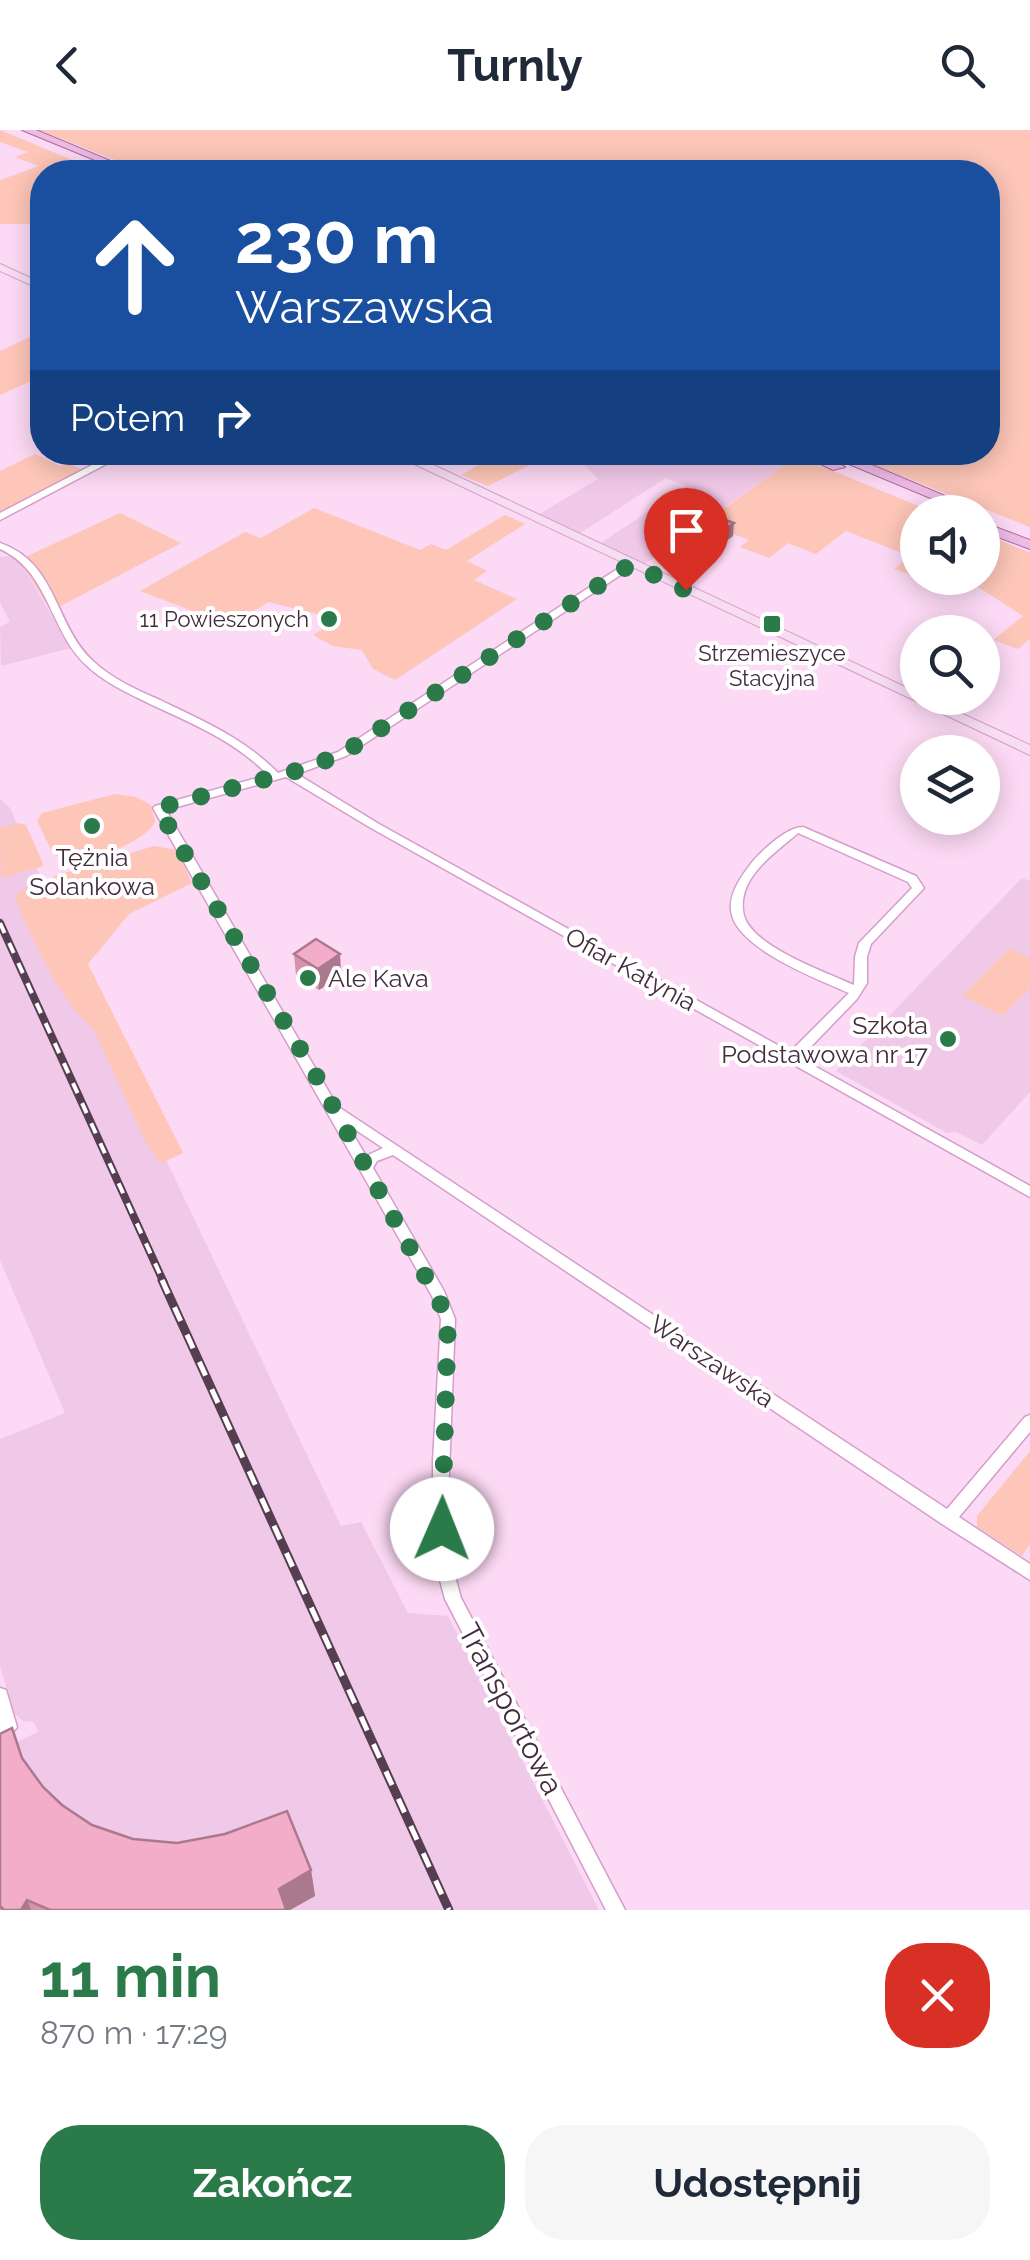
<!DOCTYPE html>
<html lang="pl">
<meta charset="utf-8">
<style>
:root{--surface:#fff;--page:#f6f6f7;--text:#1f2937;--muted:#747a83;--accent:#2a7a4a}
body{margin:0;font-family:Raleway,sans-serif;background:var(--page);color:var(--text);height:100vh;display:flex;flex-direction:column;font-size:38px;white-space:nowrap}
*{box-sizing:border-box;margin:0}
p{font-size:32px;color:var(--muted)}
.icon{flex:none;width:55px;height:55px;fill:none;stroke:currentColor;stroke-width:2;stroke-linecap:round;stroke-linejoin:round}
.map{position:relative;height:1780px;overflow:hidden}
.sheet{display:flex;flex-direction:column;background:var(--surface);flex:1}
.sheet>*{flex:none}
.hud{position:absolute;left:30px;top:30px;width:970px;height:305px;border-radius:40px;box-shadow:0 5px 25px #0003;background:#1a4fa0;color:#fff;overflow:hidden}
.controls{position:absolute;left:900px;top:365px;display:grid;gap:20px}
.controls a{display:grid;place-items:center;width:100px;height:100px;border-radius:50%;background:var(--surface);box-shadow:0 5px 25px #0003;font-size:50px}
.pin{position:absolute;display:grid;place-items:center;width:85px;height:85px;color:#fff;margin:-102px -42px;border-radius:50% 50% 50% 0;rotate:-45deg;box-shadow:0 0 10px #0007}
.pin .icon{rotate:45deg}
.me{position:absolute;width:110px;margin:-55px;rotate:1deg;stroke-linejoin:round;filter:drop-shadow(0 0 8px #0008)}
.turn{display:flex;align-items:center;gap:35px;height:210px;padding:0 40px;font-size:45px}
.turn .icon{width:130px;height:130px;stroke-width:2.5}
.turn b{display:block;font-size:70px;line-height:85px}
.then{display:flex;align-items:center;height:95px;padding:0 40px;background:#0003;gap:20px;font-size:38px}
.round{display:grid;place-items:center;flex:none;width:105px;height:105px;border-radius:40px;background:var(--page)}
.summary{display:flex;align-items:center;justify-content:space-between;height:170px;padding:0 40px}
h1{font-size:60px;font-weight:700;line-height:75px;color:var(--accent)}
.button{display:flex;gap:20px;margin-top:auto;padding:20px 40px}
.button a{flex:1;height:115px;border-radius:40px;background:var(--accent);color:#fff;font-size:40px;font-weight:700;line-height:115px;text-align:center}
.button a+a{background:var(--page);color:var(--text)}
header{display:flex;justify-content:space-between;align-items:center;height:130px;padding:0 40px;background:var(--surface);font-size:45px;font-weight:700}
.map>svg:first-child{display:block}
.built{fill:#f1c9e8}
.green{fill:#fdc6b8}
.lines{fill:none;stroke-linecap:round;stroke-linejoin:round}
.street-casing{stroke:#d59dca;stroke-width:3}
.secondary-casing{stroke:#d59dca;stroke-width:2}
.primary-casing{stroke:#aa6c9f;stroke-width:2}
.street{fill:#fff;fill-rule:evenodd}
.secondary{fill:#f6ddf2;fill-rule:evenodd}
.primary{fill:#eebbe5;fill-rule:evenodd}
.rail-far1-casing{stroke:#563e51;stroke-width:8}
.rail-casing{stroke:#563e51;stroke-width:9}
.rail-far1{stroke:#fff;stroke-width:4;stroke-dasharray:11;stroke-linecap:butt}
.rail{stroke:#fff;stroke-width:5;stroke-dasharray:15;stroke-linecap:butt}
.wall{fill:#d295ad}
.shaded-wall{fill:#ab798d}
.building{fill:#f4adc9;stroke:#ab798d;stroke-width:2.5}
.route{stroke:#2a7a4a;stroke-width:18;stroke-dasharray:0 32.4}
.poi-dot{fill:#2a7a4a;stroke:#fff;stroke-width:4}
.labels{text-anchor:middle;dominant-baseline:central;stroke-width:8;stroke-linejoin:round;paint-order:stroke}
.far-poi-label{font-size:22px;fill:#432c3e;stroke:#fff;text-anchor:end}
.poi-label{font-size:25px;fill:#432c3e;stroke:#fff}
.street-label{font-size:25px;fill:#432c3e;stroke:#fff}
.near-street-label{font-size:30px;fill:#432c3e;stroke:#fff}
</style>
<header><svg class="icon" aria-label="back" viewBox="0 0 24 24"><path d="M15 5l-7 7 7 7"/></svg>Turnly<svg class="icon" aria-label="search" viewBox="0 0 24 24"><circle cx="10" cy="10" r="6"/><path d="M15 15l6 6"/></svg></header>
<div class="map">
<svg width="1030" height="1780" viewBox="0 0 1030 1780">
<rect width="100%" height="100%" fill="#fcd9f4"/>
<path class="built" d="M778,322L793,329L643,435L598,415L686,356L666,348L577,405L536,386L598,349L580,330L582,323Z
M16,425L71,518L1,536L0,497L10,492L0,472V427Z
M0,669L10,678L167,1032L341,1396L361,1392L408,1483L448,1486L599,1780H0V1620L38,1602L34,1592L23,1591L14,1583L0,1536V1309L65,1283L0,1130Z
M1022,748L1030,751V962L982,1015L956,1002L947,1003L836,941Z"/>
<path class="green" d="M0,0L101,42H42V89L30,94H0V50L39,36L15,27L28,22L0,12Z
M39,0H1030V397L844,323L988,322V42H145Z
M30,207L42,210V246L0,265V221Z
M500,322H553V323L488,356L461,345Z
M778,322L790,323L933,382H918L917,443L914,446L894,439L910,426L846,401L816,424L788,413L769,428L740,417L749,410L704,393L793,329Z
M35,324L60,336L67,333L86,341L0,385V341Z
M314,378L420,420L431,414L446,420L505,385L525,394L467,431L487,441L474,450L517,469L395,550L373,539L362,520L333,516L313,505L336,491L329,487L269,472L229,495L140,461L245,402L261,408Z
M120,383L181,413L51,481L19,430Z
M983,403L1030,423V509L1018,519L993,510L1023,486L964,448H982L983,416L987,412Z
M115,664L136,667L151,675L155,692C146,712 75,741 57,726C48,718 43,701 37,691L42,683Z
M19,693L26,695L44,736L1,748L0,698Z
M154,716L177,720L192,753L129,784L88,834L183,1023L160,1034L145,1011L94,900C58,867 33,812 15,767L23,760L52,754L54,746Z
M1009,818L1030,828V858L1003,886L962,866Z
M1030,1321V1414L1022,1426L977,1397V1386Z"/>
<g class="lines">
<defs>
<path id="street" d="M117,322H129L0,390V383Z
M0,413C58,433 54,495 93,531C112,549 137,560 160,570C203,591 244,608 278,643L338,622L628,432H634V436L346,626L297,644L379,694L790,922L849,863C818,849 734,818 731,780C729,762 743,744 753,731C764,719 787,697 803,697L916,746L924,758L871,814L867,827V853L857,869L800,928L1030,1056V1067L371,698L286,647L166,680L337,976L947,1379L1025,1287L1030,1285V1302L959,1387L1030,1434V1450L942,1394L393,1025L377,1031L373,1038L444,1161L455,1189L448,1369L453,1439L461,1468L625,1780H606L445,1469L437,1439L433,1405V1331L441,1189L432,1166L153,678L155,676L268,645C235,611 193,594 150,574C128,563 103,552 85,534C50,500 48,440 0,419ZM798,703L908,752L912,758L859,813L855,827L854,855C825,842 770,822 751,798C742,788 741,774 745,761C753,737 780,719 798,703ZM347,994L383,1018L366,1026Z
M0,1558L6,1560L17,1597L6,1611L0,1613Z"/>
<path id="secondary" d="M0,134L42,153V160L0,141Z
M389,322H406L918,563V568H928L1030,615V625Z"/>
<path id="primary" d="M22,0H36L137,42H124Z
M796,322H816L845,337L833,340Z
M820,322H841L983,382H964Z
M982,392L1030,410V419L982,401Z"/>
</defs>
<use href="#street" class="street-casing"/>
<use href="#secondary" class="secondary-casing"/>
<use href="#primary" class="primary-casing"/>
<use href="#street" class="street"/>
<use href="#secondary" class="secondary"/>
<use href="#primary" class="primary"/>
<defs>
<path id="rail-far1" d="M0,793L164,1153"/>
<path id="rail" d="M162,1150L449,1780"/>
</defs>
<use href="#rail-far1" class="rail-far1-casing"/>
<use href="#rail" class="rail-casing"/>
<use href="#rail-far1" class="rail-far1"/>
<use href="#rail" class="rail"/>
</g>
<path class="wall" d="M733,406L699,430L672,420L673,407Z
M294,824H340L341,846L319,860L296,845Z
M0,1604L23,1628L43,1657L62,1675L92,1695L133,1709L177,1713L225,1704L311,1740L315,1766L290,1780H0Z"/>
<path class="shaded-wall" d="M734,393L733,406L699,430L700,417Z
M340,824L341,846L319,860L318,839Z
M311,1740L315,1766L290,1780H283L279,1759Z
M27,1770L31,1780H21Z"/>
<path class="building" d="M707,383L734,393L700,417L673,407Z
M316,809L340,824L318,839L294,824Z
M12,1598L22,1628L43,1657L62,1675L92,1695L133,1709L177,1713L225,1704L287,1681L311,1740L279,1759L286,1779L283,1780H50L27,1770L21,1780H4L0,1776V1604Z"/>
<g class="lines">
<path class="route" d="M442,1399L448,1188L322,956L158,678L303,639L342,624L631,434L686,460"/>
</g>
<g class="poi-dot">
<circle cx="329" cy="489" r="10"/>
<rect x="762" y="484" width="20" height="20" rx="5"/>
<circle cx="92" cy="696" r="10"/>
<circle cx="308" cy="848" r="10"/>
<circle cx="948" cy="909" r="10"/>
</g>
<g class="labels">
<g class="far-poi-label">
<text x="309" y="489">11 Powieszonych</text>
<text x="772" y="523" text-anchor="middle">Strzemieszyce<tspan x="772" dy="25">Stacyjna</tspan></text>
</g>
<g class="poi-label">
<text x="92" y="727">Tężnia<tspan x="92" dy="29">Solankowa</tspan></text>
<text x="328" y="848" text-anchor="start">Ale Kava</text>
<text x="928" y="895" text-anchor="end">Szkoła<tspan x="928" dy="29">Podstawowa nr 17</tspan></text>
</g>
<g class="street-label">
<text transform="translate(631 839) rotate(29)">Ofiar Katynia</text>
<text transform="translate(712 1231) rotate(34)">Warszawska</text>
</g>
<g class="near-street-label">
<text transform="translate(511 1579) rotate(62)">Transportowa</text>
</g>
</g>
</svg>
<div class="controls">
<a><svg class="icon" aria-label="sound" viewBox="0 0 24 24"><path d="M4 9h4l5-4v14l-5-4H4zM17 9q2 3 0 6"/></svg></a>
<a><svg class="icon" aria-label="search" viewBox="0 0 24 24"><circle cx="10" cy="10" r="6"/><path d="M15 15l6 6"/></svg></a>
<a><svg class="icon" aria-label="layers" viewBox="0 0 24 24"><path d="M12 4l9 5-9 5-9-5zM3 14l9 5 9-5"/></svg></a>
</div>
<div class="pin" style="left:686px;top:460px;background:#d93025"><svg class="icon" aria-label="arrive" viewBox="0 0 24 24"><path d="M6 21V4h12l-3 4 3 4H6"/></svg></div>
<svg class="me" style="left:442px;top:1399px" viewBox="-20 -20 40 40"><circle r="19" fill="#fff"/><path d="M0-13L10 11 0 6-10 11z" fill="#2a7a4a"/></svg>
<div class="hud">
<div class="turn"><svg class="icon" aria-label="ahead" viewBox="0 0 24 24"><path d="M12 20V5M6 11l6-6 6 6"/></svg><div><b>230 m</b>Warszawska</div></div>
<div class="then">Potem<svg class="icon" aria-label="right" viewBox="0 0 24 24"><path d="M7 20v-9h11M14 6l5 5-5 5"/></svg></div>
</div>
</div>
<section class="sheet">
<div class="summary"><div><h1>11 min</h1><p>870 m · 17:29</p></div><a class="round" style="background:#d93025;color:#fff"><svg class="icon" aria-label="close" viewBox="0 0 24 24"><path d="M6 6l12 12M18 6L6 18"/></svg></a></div>
<div class="button"><a>Zakończ</a><a>Udostępnij</a></div>
</section>
